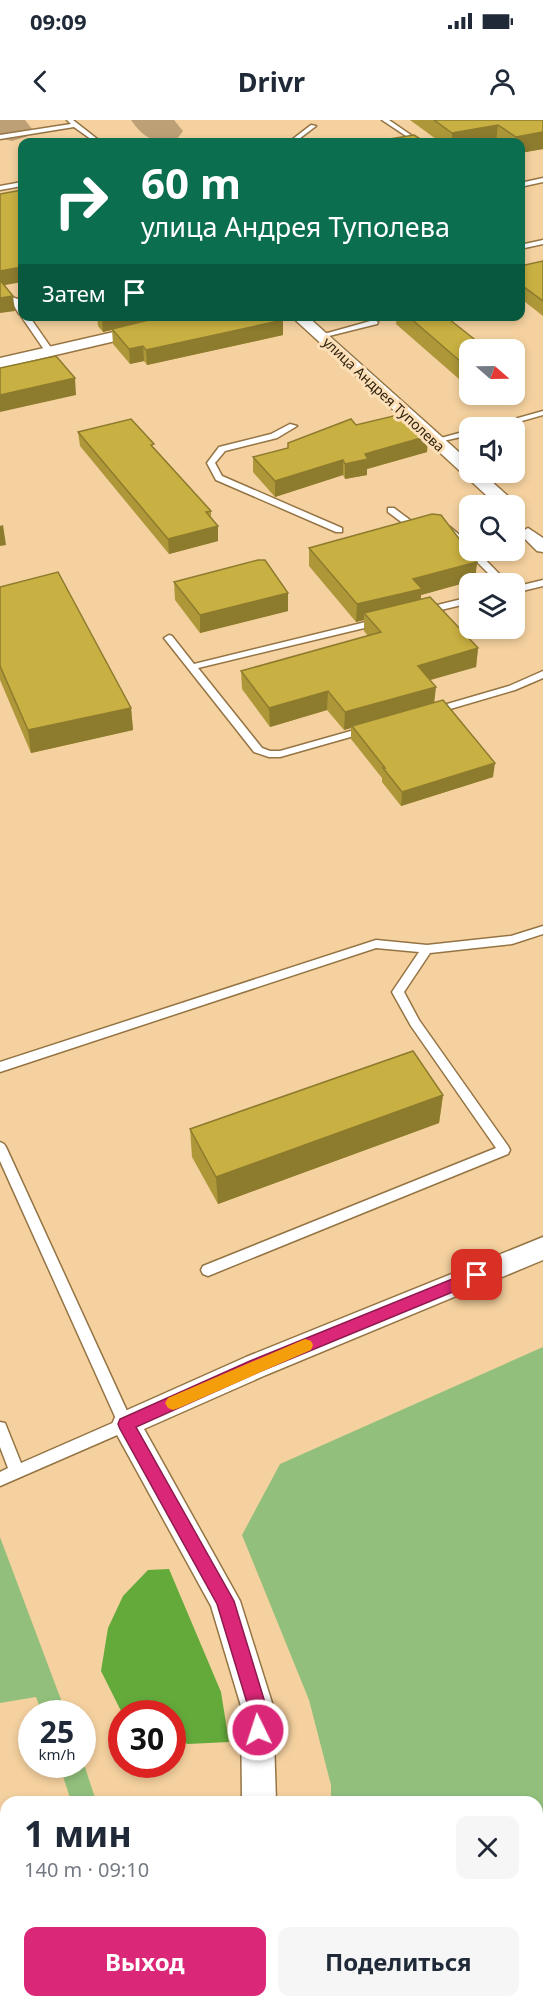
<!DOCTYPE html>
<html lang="ru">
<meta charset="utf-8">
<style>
:root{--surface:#fff;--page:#f6f6f7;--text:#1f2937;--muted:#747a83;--accent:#db2777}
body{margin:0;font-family:"Noto Sans",sans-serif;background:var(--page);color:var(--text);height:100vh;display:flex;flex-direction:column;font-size:22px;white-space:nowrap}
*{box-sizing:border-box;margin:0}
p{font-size:20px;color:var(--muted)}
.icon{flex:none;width:33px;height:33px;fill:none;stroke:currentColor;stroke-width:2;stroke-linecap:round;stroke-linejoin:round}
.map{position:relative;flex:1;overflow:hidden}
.details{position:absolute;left:0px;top:1676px;width:543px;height:212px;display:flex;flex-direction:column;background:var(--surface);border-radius:18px 18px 0 0;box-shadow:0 3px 9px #0003}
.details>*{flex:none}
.hud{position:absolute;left:18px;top:18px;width:507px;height:183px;border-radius:12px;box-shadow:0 3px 9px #0003;background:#0b6e4f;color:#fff;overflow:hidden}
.needle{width:39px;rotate:110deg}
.controls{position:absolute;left:459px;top:219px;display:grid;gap:12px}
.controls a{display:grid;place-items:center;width:66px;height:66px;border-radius:12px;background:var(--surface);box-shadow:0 3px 9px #0003;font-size:30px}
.speed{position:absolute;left:18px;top:1580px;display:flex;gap:12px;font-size:30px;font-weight:700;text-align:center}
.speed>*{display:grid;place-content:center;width:78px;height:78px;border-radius:50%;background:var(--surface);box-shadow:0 3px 9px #0003;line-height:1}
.speed small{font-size:15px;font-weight:400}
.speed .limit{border:9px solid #d22;background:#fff;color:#111}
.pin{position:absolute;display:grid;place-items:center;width:51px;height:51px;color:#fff;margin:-26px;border-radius:12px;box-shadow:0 3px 9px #0006}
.me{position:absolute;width:66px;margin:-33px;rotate:356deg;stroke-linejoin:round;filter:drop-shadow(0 0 4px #0008)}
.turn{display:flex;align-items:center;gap:21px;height:126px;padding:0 24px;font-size:27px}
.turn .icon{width:78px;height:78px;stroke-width:2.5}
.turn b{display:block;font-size:42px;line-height:51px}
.then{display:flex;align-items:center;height:57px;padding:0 24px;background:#0003;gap:12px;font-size:22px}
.round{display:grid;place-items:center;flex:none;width:63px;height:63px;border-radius:12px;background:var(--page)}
.summary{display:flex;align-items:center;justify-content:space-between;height:102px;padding:0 24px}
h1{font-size:36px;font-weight:700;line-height:45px}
.button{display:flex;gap:12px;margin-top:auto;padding:12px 24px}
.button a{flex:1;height:69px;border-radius:12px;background:var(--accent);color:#fff;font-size:24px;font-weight:700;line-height:69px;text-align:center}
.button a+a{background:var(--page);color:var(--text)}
.status{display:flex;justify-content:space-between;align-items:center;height:42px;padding:0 30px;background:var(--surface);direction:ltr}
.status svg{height:16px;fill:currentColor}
header{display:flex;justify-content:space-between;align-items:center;height:78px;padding:0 24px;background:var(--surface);font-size:27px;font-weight:700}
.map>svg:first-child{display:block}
.green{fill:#92c07c}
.forest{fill:#63aa3b}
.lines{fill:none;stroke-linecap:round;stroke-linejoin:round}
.taxiway{fill:#bea076;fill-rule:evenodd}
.lane-casing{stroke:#957444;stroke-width:3}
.street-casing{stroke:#957444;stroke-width:3}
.lane{fill:#fff;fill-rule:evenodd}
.street{fill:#fff;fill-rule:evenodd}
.wall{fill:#ad9739}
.shaded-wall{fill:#8d7b2e}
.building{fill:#c9b042;stroke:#8d7b2e;stroke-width:1.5}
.route{fill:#db2777;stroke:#8e194d;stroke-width:1.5}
.slow{fill:#f59e0b}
.labels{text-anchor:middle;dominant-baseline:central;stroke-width:6;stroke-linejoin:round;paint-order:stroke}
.far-street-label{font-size:14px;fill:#30230f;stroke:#fde0b8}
</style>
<div class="status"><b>09:09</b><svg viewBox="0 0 49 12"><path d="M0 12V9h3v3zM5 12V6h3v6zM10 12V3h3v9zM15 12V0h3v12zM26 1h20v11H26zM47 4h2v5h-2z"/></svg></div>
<header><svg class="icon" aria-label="back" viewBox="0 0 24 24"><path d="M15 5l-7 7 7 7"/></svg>Drivr<svg class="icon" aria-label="person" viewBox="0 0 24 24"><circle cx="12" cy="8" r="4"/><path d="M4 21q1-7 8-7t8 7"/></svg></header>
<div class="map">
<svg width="543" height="1886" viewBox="0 0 543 1886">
<rect width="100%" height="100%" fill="#f5d19f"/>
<path class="green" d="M543,1227V1886H434L432,1881H537V1682L331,1681V1665L309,1580L242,1415L280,1344Z
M0,1417L66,1593H42L36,1577L0,1583Z
M83,1641L96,1681H71L59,1644H82Z
M0,1775L6,1797V1874L0,1877Z"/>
<path class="forest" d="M169,1449L221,1572L229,1622L188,1624L173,1619L172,1593H122L101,1551L108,1508L123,1476L148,1450Z
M7,1881H210L208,1886H0Z"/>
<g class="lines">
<path class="taxiway" d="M0,0H25L32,9L26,17L12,21L0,18Z
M131,0H174L183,11L177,19C156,25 143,18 131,0Z"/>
<defs>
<path id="lane" d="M67,0H73L101,22H95L74,7L0,19V15L71,4Z
M382,0H389L421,22H415Z
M311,5L316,6L295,22H289Z
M543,58V62L520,67V63Z
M22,62V66L0,70V66Z
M543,120V124L520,129V125Z
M11,177L18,179L22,187V194H19L10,179Z
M22,194V196H29L54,232L53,234H47L21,196Z
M374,200L378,202L377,204L321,218L317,216Z
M543,291V295L497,308H482Z
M290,304L297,306L277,318L225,331L215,343L222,356L342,408V412H336L216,360L207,343L219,327L271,314Z
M470,310V315L434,323L430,321Z
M388,388H394L414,403L424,407L420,410L408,407L388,392Z
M450,407L470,424V430H476L509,464H499L447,412L446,410Z
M543,460V466L514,473V467Z
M470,477V483L424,494L419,491L421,489Z
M378,499L381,500V504L198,548L262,628L270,631H280L365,607L370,610L368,612L280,637H269L254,632L164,518L169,515L172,516L194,544Z
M543,551V558L515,570L433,594L428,591L430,589L509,566Z
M543,806V814L512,824L430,833L404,872L419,900L508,1026L510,1030L508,1034L208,1156L203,1154L201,1150L203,1146L496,1028L411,906L392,872L419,832L376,828L0,952V942L376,820L427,825L511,816Z
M0,1022L4,1024L6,1027L133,1304L131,1309L0,1366V1352L8,1348L0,1327V1302L5,1303L21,1343L117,1301L0,1041Z"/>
<path id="street" d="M184,196H212L205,200L0,248V238Z
M291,196H307L470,342V352H481L509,377L511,381L509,385H497Z
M528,408L543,418V432L537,431L519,413Z
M543,1117V1140L266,1255L144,1309L240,1481L273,1586L276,1682H242L241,1586L211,1486L116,1313L112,1304L116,1295L246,1237Z
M212,1881H248L246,1886H210Z"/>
</defs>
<use href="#lane" class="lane-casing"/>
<use href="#street" class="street-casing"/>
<use href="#lane" class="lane"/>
<use href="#street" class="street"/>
</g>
<path class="wall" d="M410,0H543V29L520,33V22H440Z
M543,141V196L520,178V146Z
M97,196H279L283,215L147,245L144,241L130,244L113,224L112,210L103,212L98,206Z
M397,196H445L470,230V256L459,259L396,204Z
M356,305L428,316L427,332L367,349V355L345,359L343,355L275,377L253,352V337L288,328Z
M78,312L154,328L211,391V398L218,406V421L169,434L80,326Z
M309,428L477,442L475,460L421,475V479L478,528L476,547L430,560L434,582L493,657L401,686L382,662V658L351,619V608L344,610L327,590L270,607L242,569L241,551L368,516L364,511V500L356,502L309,446Z
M174,462L288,473V491L200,513L175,480Z
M0,467L131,588L133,610L31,633L0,560Z
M443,975L439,1003L218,1084L192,1037L190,1009Z"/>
<path class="shaded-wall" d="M498,5L496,22H452V13Z
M543,12V29L520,33V22H515L516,17Z
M22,147V162L0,166V151Z
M13,176L15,191L0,193V178Z
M105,196H172L103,212L102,197Z
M283,200V215L147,245L146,230Z
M143,226L144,241L130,244L129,229Z
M470,240V256L459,259L461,242Z
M75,258L76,275L0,292V275Z
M428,316L427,332L367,349V355L345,359V344L365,334Z
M343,340V355L275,377V361Z
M3,405L6,425L0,426V406Z
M218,406V421L169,434L168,419Z
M477,442L475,460L421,475L420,487L364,493V500L356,502L357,484L413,459Z
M288,473V491L200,513V495Z
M478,528L476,547L416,564L418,546Z
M436,567L434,585L352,606L351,608L344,610L345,592Z
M328,571L327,590L270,607L269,588Z
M131,588L133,610L31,633L28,610Z
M495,643L493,657L401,686L402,672Z
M443,975L439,1003L218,1084L216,1057Z"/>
<path class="building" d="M434,0H543V12L516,17L498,5L452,13Z
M414,15L425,22H371Z
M22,70V147L0,151V74Z
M543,141V181L520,164V146Z
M0,160L13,176L0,178Z
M165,196H279L283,200L146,230L143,226L129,229L112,209Z
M408,196H445L488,230H470V240L461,242Z
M56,236L75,258L0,275V248Z
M406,293L428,316L365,334L368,339L345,344L343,340L275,361L253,337L288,328V323L351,299L356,305Z
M131,299L154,324L151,325L211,391L206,392L218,406L168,419L78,312Z
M432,394L441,395L477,442L413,459L422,469L357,484L309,428Z
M258,440H265L288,473L200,495L174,462Z
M58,452L131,588L28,610L0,546V467Z
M430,477L478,528L418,546L436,567L345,592L328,571L269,588L241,551L381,512L364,493Z
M443,580L495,643L402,672L383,648H385L352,606Z
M413,931L443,975L216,1057L190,1009Z"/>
<path class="route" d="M477,1149L484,1155L482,1160L261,1251L136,1307L234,1481L266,1586L267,1610L264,1616L258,1619L251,1616L248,1586L217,1484L120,1309L118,1304L120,1299L250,1241Z"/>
<path class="slow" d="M305,1219L311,1221L313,1225L311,1230L179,1288L173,1290L168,1288L165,1283L168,1278Z"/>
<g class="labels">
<g class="far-street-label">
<text transform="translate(384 274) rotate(43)">улица Андрея Туполева</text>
</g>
</g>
</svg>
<div class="controls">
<a><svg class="needle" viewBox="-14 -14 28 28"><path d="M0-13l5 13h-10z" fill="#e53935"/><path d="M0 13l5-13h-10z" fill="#747a83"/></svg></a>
<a><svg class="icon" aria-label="sound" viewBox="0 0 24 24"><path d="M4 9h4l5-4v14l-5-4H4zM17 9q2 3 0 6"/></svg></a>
<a><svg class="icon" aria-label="search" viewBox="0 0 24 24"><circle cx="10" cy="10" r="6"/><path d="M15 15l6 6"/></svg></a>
<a><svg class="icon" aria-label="layers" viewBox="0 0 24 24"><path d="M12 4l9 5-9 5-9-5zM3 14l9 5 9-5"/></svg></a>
</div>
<div class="speed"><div>25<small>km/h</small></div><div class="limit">30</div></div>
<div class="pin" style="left:477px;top:1155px;background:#d93025"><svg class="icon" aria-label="arrive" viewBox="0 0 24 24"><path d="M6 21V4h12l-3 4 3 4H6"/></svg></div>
<svg class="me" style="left:258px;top:1610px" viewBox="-20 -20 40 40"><circle r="17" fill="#db2777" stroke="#fff" stroke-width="3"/><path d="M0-11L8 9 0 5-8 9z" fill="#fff"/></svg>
<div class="hud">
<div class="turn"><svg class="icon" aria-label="right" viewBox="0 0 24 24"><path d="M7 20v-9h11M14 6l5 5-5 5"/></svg><div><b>60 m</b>улица Андрея Туполева</div></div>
<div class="then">Затем<svg class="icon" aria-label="arrive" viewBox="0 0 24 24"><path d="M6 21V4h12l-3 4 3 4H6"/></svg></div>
</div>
<section class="details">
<div class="summary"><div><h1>1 мин</h1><p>140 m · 09:10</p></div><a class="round"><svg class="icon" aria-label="close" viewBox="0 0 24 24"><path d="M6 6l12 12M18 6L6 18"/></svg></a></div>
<div class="button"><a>Выход</a><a>Поделиться</a></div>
</section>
</div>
